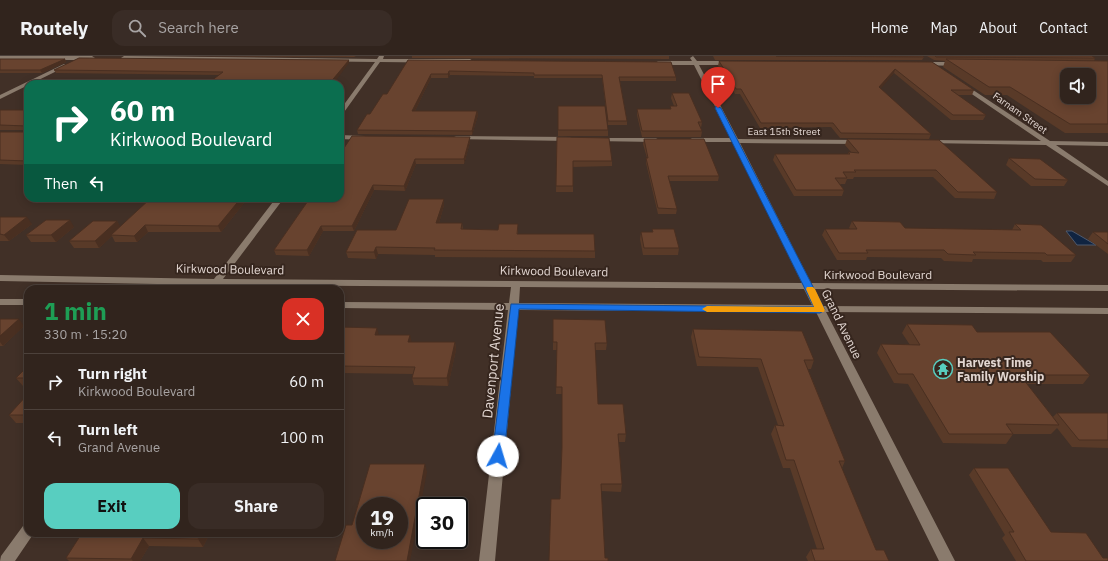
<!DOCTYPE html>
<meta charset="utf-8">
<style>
:root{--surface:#31241d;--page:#392c26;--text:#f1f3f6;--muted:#a8a4a4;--line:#4c413b;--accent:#58cec0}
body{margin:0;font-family:"IBM Plex Sans",sans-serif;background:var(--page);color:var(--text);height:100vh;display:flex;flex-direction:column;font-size:15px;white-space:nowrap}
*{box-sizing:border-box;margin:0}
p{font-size:13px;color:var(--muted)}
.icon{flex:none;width:22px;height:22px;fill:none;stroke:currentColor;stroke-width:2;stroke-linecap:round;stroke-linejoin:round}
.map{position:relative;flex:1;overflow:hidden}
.drawer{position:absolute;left:24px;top:229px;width:320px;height:252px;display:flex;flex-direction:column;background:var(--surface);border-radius:12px;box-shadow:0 2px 10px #0003,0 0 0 1px var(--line)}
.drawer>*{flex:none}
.top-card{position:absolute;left:24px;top:24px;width:320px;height:122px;border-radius:12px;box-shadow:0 2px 10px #0003,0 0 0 1px var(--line);background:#0b6e4f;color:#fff;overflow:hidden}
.controls{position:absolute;left:1060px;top:12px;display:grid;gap:8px}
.controls a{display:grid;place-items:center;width:36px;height:36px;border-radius:8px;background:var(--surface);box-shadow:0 2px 10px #0003,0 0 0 1px var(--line);font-size:20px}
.speed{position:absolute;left:356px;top:441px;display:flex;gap:8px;font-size:20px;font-weight:700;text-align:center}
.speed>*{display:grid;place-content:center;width:52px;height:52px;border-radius:50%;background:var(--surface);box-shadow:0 2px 10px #0003,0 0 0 1px var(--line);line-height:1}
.speed small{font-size:10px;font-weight:400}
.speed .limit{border:2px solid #111;border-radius:6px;background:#fff;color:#111}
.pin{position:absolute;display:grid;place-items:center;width:34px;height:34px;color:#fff;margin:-41px -17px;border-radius:50% 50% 50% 0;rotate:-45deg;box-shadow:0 0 4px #0007}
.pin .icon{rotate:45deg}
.me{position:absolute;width:44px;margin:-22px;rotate:6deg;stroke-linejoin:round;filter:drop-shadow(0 0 3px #0008)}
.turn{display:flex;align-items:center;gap:14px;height:84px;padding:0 20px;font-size:18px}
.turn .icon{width:52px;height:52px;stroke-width:2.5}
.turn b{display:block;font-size:28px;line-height:34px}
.then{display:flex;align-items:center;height:38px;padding:0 20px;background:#0003;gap:8px;font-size:15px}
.round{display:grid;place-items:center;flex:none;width:42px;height:42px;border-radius:12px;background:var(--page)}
.overview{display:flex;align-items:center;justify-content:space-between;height:68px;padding:0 20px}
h1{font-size:24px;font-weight:700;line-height:30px;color:#1e9e55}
.action{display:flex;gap:8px;margin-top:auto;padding:8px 20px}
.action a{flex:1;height:46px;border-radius:12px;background:var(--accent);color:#111;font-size:16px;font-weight:700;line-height:46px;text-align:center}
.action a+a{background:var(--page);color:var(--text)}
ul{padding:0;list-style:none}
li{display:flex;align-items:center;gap:12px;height:56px;padding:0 20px;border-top:1px solid var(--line)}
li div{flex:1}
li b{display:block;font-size:15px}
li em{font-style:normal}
header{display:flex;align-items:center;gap:24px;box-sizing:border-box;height:56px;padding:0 20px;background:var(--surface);border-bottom:1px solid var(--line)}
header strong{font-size:19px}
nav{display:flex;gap:22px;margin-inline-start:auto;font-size:14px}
.search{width:280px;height:36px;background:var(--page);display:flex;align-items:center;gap:10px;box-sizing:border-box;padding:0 14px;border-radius:12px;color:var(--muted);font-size:15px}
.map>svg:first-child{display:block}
.water{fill:#102441;stroke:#4f596c}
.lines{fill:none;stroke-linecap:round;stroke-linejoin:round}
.minor{fill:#8a7b6d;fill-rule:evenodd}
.wall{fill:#593a28}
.shaded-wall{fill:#492f21}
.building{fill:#68432f;stroke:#492f21;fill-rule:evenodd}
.route{fill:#1a73e8;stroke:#114b97}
.slow{fill:#f59e0b}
.labels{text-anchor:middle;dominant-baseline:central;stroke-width:4;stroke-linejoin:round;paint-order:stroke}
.far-street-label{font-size:10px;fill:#e2d6d1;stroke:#36261e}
.street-label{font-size:12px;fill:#e2d6d1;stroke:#36261e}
.poi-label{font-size:12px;font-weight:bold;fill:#e2d6d1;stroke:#36261e;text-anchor:start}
.near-street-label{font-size:14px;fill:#e2d6d1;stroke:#36261e}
</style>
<header>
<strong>Routely</strong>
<div class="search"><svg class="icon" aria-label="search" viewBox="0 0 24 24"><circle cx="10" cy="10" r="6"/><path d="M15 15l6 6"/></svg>Search here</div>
<nav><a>Home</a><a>Map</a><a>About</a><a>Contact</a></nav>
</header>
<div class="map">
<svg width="1108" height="505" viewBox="0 0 1108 505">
<rect width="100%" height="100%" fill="#413027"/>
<path class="water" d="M1066,175H1072L1096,189H1077Z"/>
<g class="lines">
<path class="minor" d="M0,0H92L95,2L92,4H0Z
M124,0L377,3L379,0H384L383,3H470L473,5L470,7L380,6L342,59L340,60V54L375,6L122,3L121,2Z
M693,0L697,5H732L735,7L732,9H699L738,83L860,84L863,86L860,88L740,87L811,227L1108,229V235L814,233L822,250L1108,252V258L826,256L955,505H939L816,256L518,254L495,505H479L508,254L340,252V246L509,247L511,231L219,229L216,233H206L209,229L0,225V219L214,223L276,142H284L223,223L802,227L733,86H692L689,84L692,82H731L694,9H658L655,7L658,5H692L690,2ZM520,231L804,233L812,249L519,247Z
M922,6H958L961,8L958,10L920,9V7Z
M64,8L69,9L0,43V39Z
M960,28H964L1050,85L1108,86V90L1056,89L1108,125V130L1046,89L926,87V85L928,84L1041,85L960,30Z
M340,79L364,80L367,82L364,84L340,83Z
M456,80L570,81L573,83L570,85L454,83V81Z
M596,82H656L659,84L656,86L594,85L593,84Z
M0,243H28V249H0Z
M28,468V477H34L15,505H0L1,500L23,470Z"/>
</g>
<path class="wall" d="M189,0H356L354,1Z
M412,0H669V3L412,2Z
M713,0H923L924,1L922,4H715Z
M927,0H1092L1095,2L1094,5H1108V77H1065L1007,39H985L943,11L945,5L934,4Z
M0,3H65L66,6L42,17H0Z
M349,4V7L219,19L56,17L54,14Z
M408,4L676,21V25H620L627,65V69H608L602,22H534V20L450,19L448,22H431L415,55H477L478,59L472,79L358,78L357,74L387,38Z
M719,5L932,6L974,34L972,39H957L986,59L983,64H951L894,17L880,32L931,78L929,83L840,82L831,71L760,72L740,38H735L718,10Z
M672,37L702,66L701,72H700L702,75L701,81H642L637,59V53H670V50H674L671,42Z
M558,50L608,74V80H558Z
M0,54H28V109L0,108V76H25L27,75V74H0Z
M557,81L612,105V110L573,111V136H556Z
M644,83L719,120L718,125H669L677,153L676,158H658L646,107L647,102L643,88Z
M847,83L997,136L994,143L955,142L933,121H854L853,123H847L845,128H840L844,134L842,140H794L773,104L775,98H848V96H851L845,89Z
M470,86L464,108H416L405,135L374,134L354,175H323L309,200L276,199L274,194L340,98Z
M1009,102L1068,124L1064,130H1031L1006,109Z
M248,142L221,176H148L137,186H115L112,180L99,192H74L69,185L117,165L120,171Z
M444,143V149L439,167H462L463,173L498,174L518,168V178L595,195V202L435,201V199L378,198L376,203L348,202L346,196L396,174Z
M0,161L32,168L9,185H0Z
M852,165L905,172L1012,174L1015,168L1076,199L1071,206H1043L1041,204L973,203L972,206L944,205L941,202L867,201L866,204H837L822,179L825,173H850L849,172Z
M74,171L56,186H31L26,179Z
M652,173L679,192L678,199H643L640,183L641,176H652Z
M1093,176H1108V198L1088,183Z
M0,263L24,270L3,290H0Z
M553,263L607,287L606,294H595L598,348L626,378L625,386H619L622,428L621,436L601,435L549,505L560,443L562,393V338H556L557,294H553Z
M907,268L977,276L1090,319L1083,328H1027L1053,361L1057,357H1108V392L1072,391L1057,372L1051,378H1013L1006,388L943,387L908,328L894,327L877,297L881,288L910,289L902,277Z
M340,271L412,286H455L456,294L448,330L414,329L412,322L413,318L340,317Z
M693,273L814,304L811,313H808L845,405L842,412L876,494L889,505H808L806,501L811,493H817L790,412H783L771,378L775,369H778L758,311L697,310L691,281Z
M28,310V330H23L16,322Z
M28,338V367H16L9,359Z
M974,412L1051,476L1103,502L1108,505H1016L1002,482L1005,479L969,419Z
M82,477H210L203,491L149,490L140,505H69L66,502Z"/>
<path class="shaded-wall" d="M65,3L66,6L42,17L40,14Z
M349,4V7L333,28H329Z
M895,13L894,17L878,36L879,31Z
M449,15L450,19L448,22V18Z
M431,18V22L413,59L412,55Z
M477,55L478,59L472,79V75Z
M470,81V86L464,108V103Z
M415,103L416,108L405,135L404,130Z
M373,129L374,134L354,175L352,170Z
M241,142H248L221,176L218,170Z
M444,143V149L437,174L436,167Z
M27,161L32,168L9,185L4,179Z
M70,164L74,171L56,186L51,179Z
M117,165L121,172L111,179L112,180L99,192L95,185Z
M145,169L148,176L137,186L134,180Z
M321,170L323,175L309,200L307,194Z
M376,191L378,198L376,203L374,196Z
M19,263L24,270L3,290L0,286V280Z
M377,272L379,279H375Z
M410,279L412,287L408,286Z
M455,286L456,294L448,330L447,322Z
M425,408L427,416L410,505H407Z
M201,477H210L203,491L198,483Z
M143,482L149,490L140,505H133L131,503Z"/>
<path class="building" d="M776,0H923L924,1Z
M935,0H1092L1095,2L936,1Z
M79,2L349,4L329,28H207L223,16L54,14Z
M0,3H65L40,14H0Z
M946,3L1108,5V68H1070L1010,31H989ZM1067,19H1089V41H1067Z
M408,4L671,6L676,21H619L627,65H608L602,19H534V17L449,15L448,18H431L412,55H477L472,75L357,74L367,58H370L383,38H387Z
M719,5L932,6L974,34H951L986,59H953L895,13L879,31L931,78L841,77L833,67H761L741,33H736Z
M672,37H689L702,66H698L702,75H642L637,53H671L670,50H677Z
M558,50H605L608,74H558Z
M0,54H28V105L0,104V76H25L27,75V70L0,69Z
M352,80L470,81L464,103H415L404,130L373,129L352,170H321L307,194H274L310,142H340V98Z
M557,81L609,82L612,105H573V130H556Z
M644,83H704L719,120H668L677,153L658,152L646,102H648Z
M847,83L939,84L997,136H958L936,114H854L856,116H843L847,122H835L844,134H796L775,98H850L848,96L859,97Z
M1009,102L1040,103L1068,124L1035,123Z
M151,142H241L218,170L145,169L134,180L111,179Z
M409,143H444L436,167H462L461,173L498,174L499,168H518L517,178H594L595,195L434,194L435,192L376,191L374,196H346L357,174H396Z
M0,161H27L4,179L0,178Z
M46,164H70L51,179H26Z
M93,165H117L95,185H69Z
M852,165L900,166L905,172L1021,174L1015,168L1041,169L1076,199H1047L1045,197L973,196L976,199L948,198L944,194H866L868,197H839L825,173H857Z
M652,173H674L679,192H644L641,176H653Z
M1093,176H1108V188Z
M0,263H19L0,280Z
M553,263L605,264L607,287H595L598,348H623L626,378H618L622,428H601L605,502H608V505H549L551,443H560L562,392V331H556L557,286H553Z
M907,268L972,269L977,276H1050L1090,319H1020L1059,369L1006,368L1013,378H949L913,318H898L881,288L920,289Z
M340,271L377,272L375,279H410L408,286H455L447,322H412L415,311L340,310Z
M693,273L802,275L814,304H804L845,405H839L876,494H884L889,505H815L811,493H824L794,404H786L775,369L784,370L761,303L699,301Z
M28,310V322H16Z
M28,338V359H9Z
M1057,357H1108V384H1079Z
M370,408H425L407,505H335L346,469H352ZM365,450H399V484H365Z
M974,412H1008L1051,476L1086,477L1103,502H1108V505H1026L1009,476H1014Z
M82,477H201L198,483L143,482L131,503L66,502Z"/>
<path class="route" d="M716,50L721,52L825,254L820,257L519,253L504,400L502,403L498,405L494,403L492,400L511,248L814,251L715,52Z"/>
<path class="slow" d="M807,231H813L815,233L825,254L824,256H707L702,253L707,250L814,251L806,233Z"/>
<defs>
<symbol id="temple-ring" viewBox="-11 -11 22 22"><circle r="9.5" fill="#36261e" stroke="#58cec0" stroke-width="1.5"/><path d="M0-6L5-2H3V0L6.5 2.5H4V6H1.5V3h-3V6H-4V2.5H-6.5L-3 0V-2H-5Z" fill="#58cec0"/></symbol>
</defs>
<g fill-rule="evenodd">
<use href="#temple-ring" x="932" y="302" width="22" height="22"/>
</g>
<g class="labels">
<g class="far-street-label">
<text transform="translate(1020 57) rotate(35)">Farnam Street</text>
<text x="784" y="75">East 15th Street</text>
</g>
<g class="street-label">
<text transform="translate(230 213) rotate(1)">Kirkwood Boulevard</text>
<text transform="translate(554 215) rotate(1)">Kirkwood Boulevard</text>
<text x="878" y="218">Kirkwood Boulevard</text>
<text transform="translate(842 268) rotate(64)">Grand Avenue</text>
</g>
<g class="poi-label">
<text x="957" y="306">Harvest Time<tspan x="957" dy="14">Family Worship</tspan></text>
</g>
<g class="near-street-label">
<text transform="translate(493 305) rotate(-84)">Davenport Avenue</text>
</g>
</g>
</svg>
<div class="controls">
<a><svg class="icon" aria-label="sound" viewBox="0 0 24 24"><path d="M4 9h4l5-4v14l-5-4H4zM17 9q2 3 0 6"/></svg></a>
</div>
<div class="speed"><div>19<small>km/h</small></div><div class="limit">30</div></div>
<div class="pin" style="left:718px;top:52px;background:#d93025"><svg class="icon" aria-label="arrive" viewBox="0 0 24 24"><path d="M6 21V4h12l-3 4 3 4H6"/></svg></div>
<svg class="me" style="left:498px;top:400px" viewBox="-20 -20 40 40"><circle r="19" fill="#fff"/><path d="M0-13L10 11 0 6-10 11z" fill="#1a73e8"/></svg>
<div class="top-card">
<div class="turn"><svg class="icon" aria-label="right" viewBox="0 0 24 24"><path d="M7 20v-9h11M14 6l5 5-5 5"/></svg><div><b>60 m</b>Kirkwood Boulevard</div></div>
<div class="then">Then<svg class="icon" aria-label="left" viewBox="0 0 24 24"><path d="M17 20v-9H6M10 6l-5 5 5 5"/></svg></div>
</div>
<section class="drawer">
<div class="overview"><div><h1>1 min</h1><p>330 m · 15:20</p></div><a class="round" style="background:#d93025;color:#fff"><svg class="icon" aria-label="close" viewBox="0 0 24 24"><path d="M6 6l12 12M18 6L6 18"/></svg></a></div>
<ul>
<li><svg class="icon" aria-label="right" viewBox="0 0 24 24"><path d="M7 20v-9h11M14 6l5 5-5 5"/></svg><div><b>Turn right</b><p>Kirkwood Boulevard</p></div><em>60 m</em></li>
<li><svg class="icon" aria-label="left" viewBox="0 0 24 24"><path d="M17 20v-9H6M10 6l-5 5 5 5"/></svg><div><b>Turn left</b><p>Grand Avenue</p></div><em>100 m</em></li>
</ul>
<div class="action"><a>Exit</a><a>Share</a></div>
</section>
</div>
